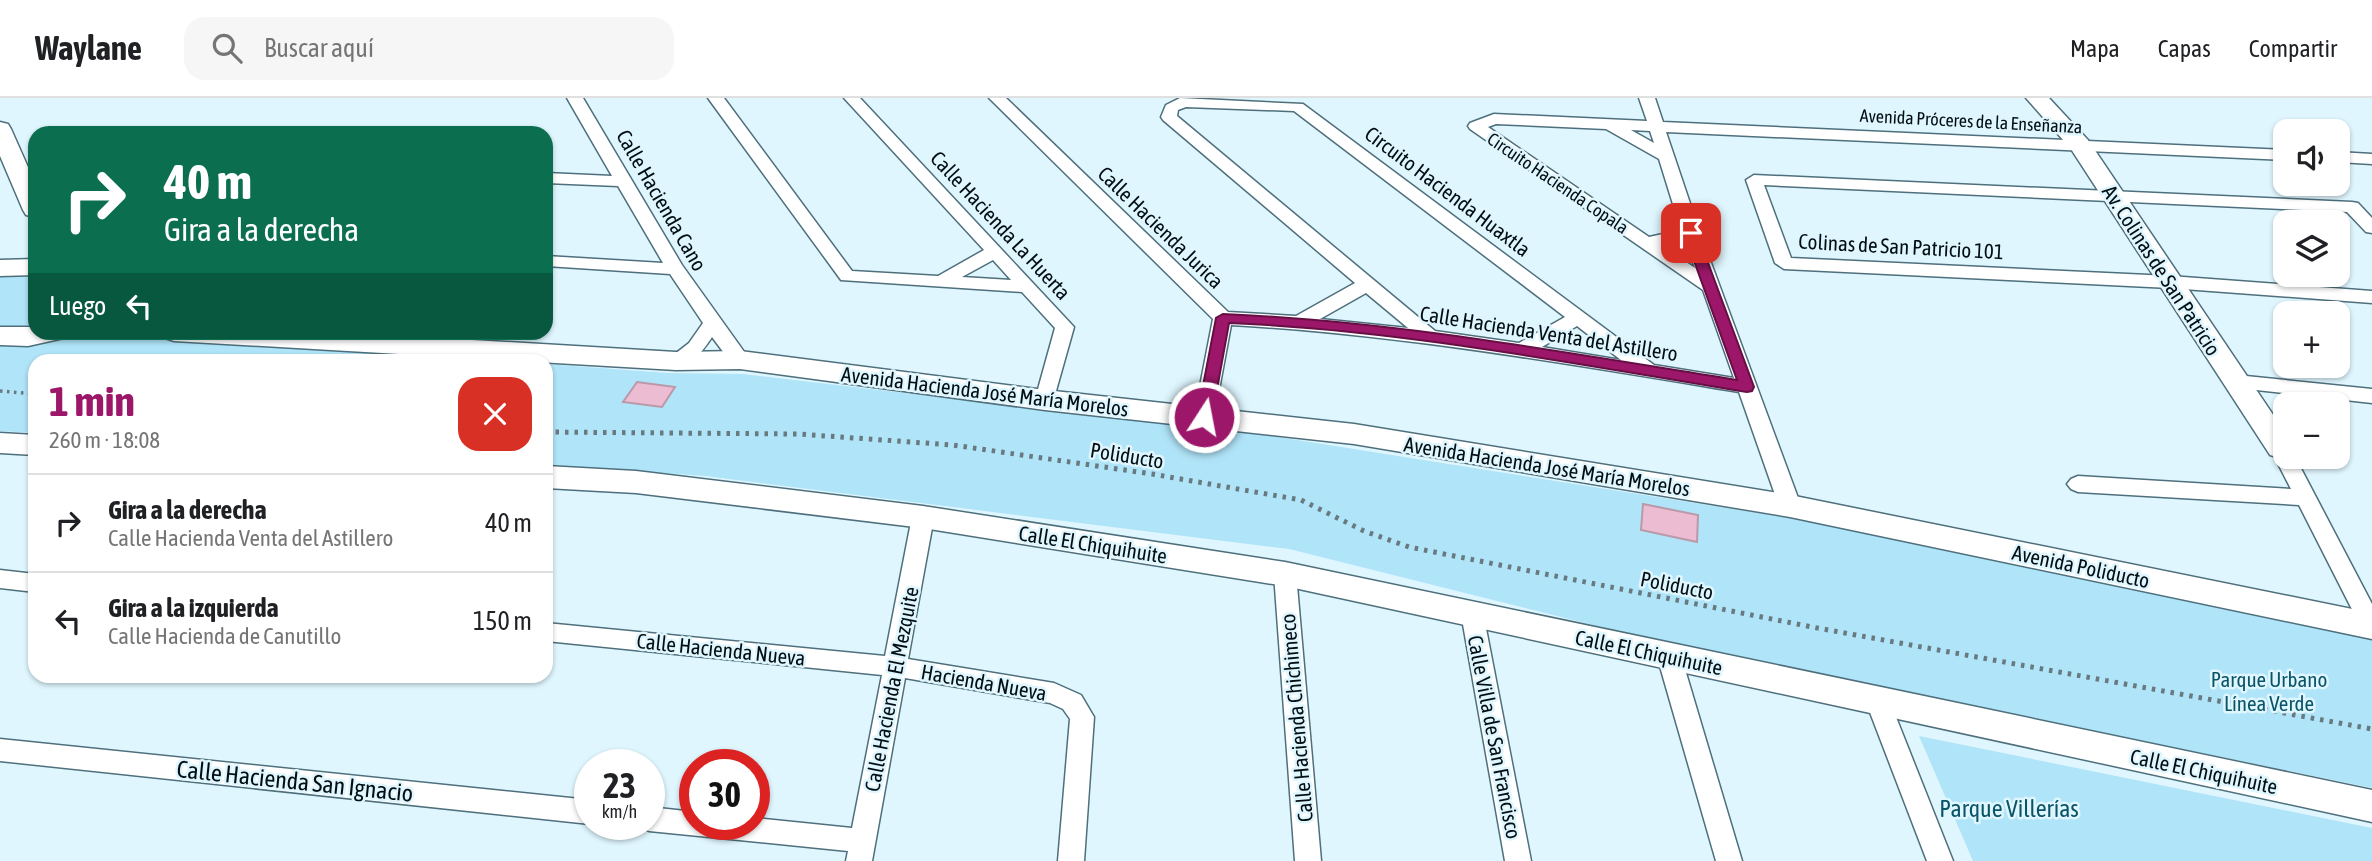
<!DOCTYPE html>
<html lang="es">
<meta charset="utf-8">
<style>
:root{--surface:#fff;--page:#f6f6f6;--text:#202124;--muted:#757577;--line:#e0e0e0;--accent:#9c1769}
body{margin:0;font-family:"Asap Condensed",sans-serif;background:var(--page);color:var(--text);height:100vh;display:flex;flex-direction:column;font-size:26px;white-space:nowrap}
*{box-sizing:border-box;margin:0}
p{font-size:23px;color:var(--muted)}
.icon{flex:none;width:38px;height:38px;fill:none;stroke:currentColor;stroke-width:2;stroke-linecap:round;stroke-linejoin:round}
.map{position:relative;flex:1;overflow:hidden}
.side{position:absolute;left:28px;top:256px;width:525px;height:329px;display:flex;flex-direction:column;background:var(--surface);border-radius:21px;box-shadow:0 2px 5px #0004}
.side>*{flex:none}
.guide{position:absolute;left:28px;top:28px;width:525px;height:214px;border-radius:21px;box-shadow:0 2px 5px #0004;background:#0b6e4f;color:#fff;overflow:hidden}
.fabs{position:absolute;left:2273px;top:21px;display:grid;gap:14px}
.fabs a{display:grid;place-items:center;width:77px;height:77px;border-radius:14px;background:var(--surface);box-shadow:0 2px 5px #0004;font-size:35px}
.speed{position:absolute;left:574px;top:651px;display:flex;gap:14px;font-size:35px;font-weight:700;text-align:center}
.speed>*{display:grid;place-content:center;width:91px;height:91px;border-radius:50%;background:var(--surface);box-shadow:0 2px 5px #0004;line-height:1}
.speed small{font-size:18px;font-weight:400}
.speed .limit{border:10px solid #d22;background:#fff;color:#111}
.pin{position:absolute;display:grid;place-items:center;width:60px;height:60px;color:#fff;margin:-30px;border-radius:14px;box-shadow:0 4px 10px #0006}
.me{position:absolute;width:77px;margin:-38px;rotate:11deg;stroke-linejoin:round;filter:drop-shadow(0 0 5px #0008)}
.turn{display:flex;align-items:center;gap:24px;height:147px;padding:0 21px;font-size:32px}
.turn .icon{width:91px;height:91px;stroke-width:2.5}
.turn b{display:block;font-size:49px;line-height:60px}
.then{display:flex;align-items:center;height:66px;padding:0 21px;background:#0003;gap:14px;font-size:26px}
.round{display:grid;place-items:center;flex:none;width:74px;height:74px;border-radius:21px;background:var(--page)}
.summary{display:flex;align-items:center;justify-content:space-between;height:119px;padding:0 21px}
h1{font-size:42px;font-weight:700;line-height:52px;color:var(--accent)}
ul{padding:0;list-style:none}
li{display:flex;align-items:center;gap:21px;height:98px;padding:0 21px;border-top:2px solid var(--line)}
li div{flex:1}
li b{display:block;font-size:26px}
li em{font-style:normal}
header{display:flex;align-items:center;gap:42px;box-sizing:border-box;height:98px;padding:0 35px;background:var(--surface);border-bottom:2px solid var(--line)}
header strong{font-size:33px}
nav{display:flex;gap:38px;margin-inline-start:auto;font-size:24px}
.search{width:490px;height:63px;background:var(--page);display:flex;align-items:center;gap:18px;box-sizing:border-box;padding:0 24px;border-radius:21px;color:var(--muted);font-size:26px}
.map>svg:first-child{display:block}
.green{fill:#b0e4f8}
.building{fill:#ecbcd2;stroke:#ba99a8;stroke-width:2}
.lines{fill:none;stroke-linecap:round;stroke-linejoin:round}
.street-casing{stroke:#4e6f7c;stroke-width:3}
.secondary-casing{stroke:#4e6f7c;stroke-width:3}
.path-far1{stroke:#68797f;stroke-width:3.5;stroke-dasharray:2.5 4.5;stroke-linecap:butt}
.path{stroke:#68797f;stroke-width:5;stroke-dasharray:3.5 6;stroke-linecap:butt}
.street{fill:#fff;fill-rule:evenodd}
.secondary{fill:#fff;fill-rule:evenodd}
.route{fill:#9c1769;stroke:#650f44;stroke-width:2}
.labels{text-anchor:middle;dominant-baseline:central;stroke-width:5;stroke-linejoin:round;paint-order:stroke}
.far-street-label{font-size:18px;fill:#030e13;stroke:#dff6fe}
.street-label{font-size:21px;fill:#030e13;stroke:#dff6fe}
.park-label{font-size:21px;fill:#0a5468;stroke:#dff6fe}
.near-street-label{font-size:24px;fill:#030e13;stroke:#dff6fe}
.near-park-label{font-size:24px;fill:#0a5468;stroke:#dff6fe}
</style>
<header>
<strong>Waylane</strong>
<div class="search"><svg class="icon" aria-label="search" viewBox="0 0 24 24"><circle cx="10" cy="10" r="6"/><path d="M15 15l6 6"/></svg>Buscar aquí</div>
<nav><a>Mapa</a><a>Capas</a><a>Compartir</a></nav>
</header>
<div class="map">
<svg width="2372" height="763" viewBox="0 0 2372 763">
<rect width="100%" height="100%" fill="#dff6fe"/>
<path class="green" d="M35,166V234L126,236L493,262H35V335L0,333V170Z
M546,266L668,275L743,276L1272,338L1790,420L2372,538V690L1665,545L1289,451L705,378L546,367Z
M1919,638L2372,730V763H1973Z"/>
<path class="building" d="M637,284L675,289L662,309L623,304Z
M1643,406L1698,417L1697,444L1641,432Z"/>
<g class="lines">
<defs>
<path id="street" d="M567,0H583L682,167L750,262L747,267H733L712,239C703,253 688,273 669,268L666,263L689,245L703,225L670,176L546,168V158L663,165L618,88L546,85V75L612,78Z
M708,0H724L852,173L938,178L984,152L844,0H860L1074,229L1052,307H1038L1035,302L1055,230L1022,194L841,182ZM993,162L1011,182L962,179Z
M989,0H1006L1228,214L1296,218L1355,185L1163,22L1161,19L1166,7L1180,0L1303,6L1654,267L1734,280L1703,192L1470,31L1468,28L1470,25L1494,16L1647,23L1639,0H1655L1663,24L2286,52V62L1666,34L1700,135L1801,408L1798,414L1790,416L1782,414L1779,408L1739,294C1570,266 1403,237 1231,227L1214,319L1211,324H1197L1194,319L1213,221ZM1186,9L1294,13L1565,219L1519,245L1435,233L1177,18L1178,12ZM1496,26L1606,31L1659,61L1681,132L1649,139L1488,29ZM1631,32L1650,33L1654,45ZM1685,142L1695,170L1661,147ZM1366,195L1408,230L1320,221ZM1577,228L1621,262L1542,249Z
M2338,54L2372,56V66L2338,64Z
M1754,77L2352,104L2358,105L2372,120V135L2366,134L2347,114L1764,87L1791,160L2170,178L2372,193V205L2170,190L1784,171L1775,165L1746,82Z
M2236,277L2372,291V305L2229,289L2226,284L2229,279Z
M2280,343L2286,344V359H2295L2372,506V537L2364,535L2299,407L2078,394L2071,391L2067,386L2071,381L2078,378L2291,391L2270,350L2273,345Z
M923,411L931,413L934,419L908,561L1054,585L1081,597L1094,619L1084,763H1058L1070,621L1063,611L1050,605L905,580L872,763H846L848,753L649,733L640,729L638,726H649V709L695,714V726H754V720L852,730L882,577L546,543V525L885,558L912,419L915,413Z
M1285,467L1293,470L1296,476L1321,763H1295L1274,476L1277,470Z
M0,472L35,476V494L0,490Z
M1472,506L1480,508L1483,515L1531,763H1505L1461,515L1464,508Z
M1669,548L1677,551L1681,558L1742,763H1716L1657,558L1661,551Z
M1878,594L1887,597L1890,604L1953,763H1927L1866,604L1869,597Z
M0,641L590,702V726L0,663Z"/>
<path id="secondary" d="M2026,0H2049L2088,42L2286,336V359L2280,360L2270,357L2071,51Z
M0,24L8,26L11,31L35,85V119L26,117L23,112L0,58Z
M35,161V177L0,178V162Z
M0,229H35V234H68L64,240L28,248L0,247Z
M161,234H336L676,254L740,253L1045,292L1354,326L1790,397L2372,515V541L1790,419L1354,346L1045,312L740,271L676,272L174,243L165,240Z
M0,335L35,337V357L0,355Z
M546,368L636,373L923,408L1285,464L2372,692V724L1285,488L923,430L636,395L546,390Z"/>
</defs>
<use href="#street" class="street-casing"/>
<use href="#secondary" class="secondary-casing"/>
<path class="path-far1" d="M0,293L35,296"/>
<path class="path" d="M546,334L798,336L953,347L1152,376L1301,402L1364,433L1409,449L1812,529L2372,631"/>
<use href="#street" class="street"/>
<use href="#secondary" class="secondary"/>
</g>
<path class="route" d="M1691,131L1697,135L1754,289L1752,293L1747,294C1575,266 1403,232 1229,225L1212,319L1204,324L1197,319L1216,220L1223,216C1396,223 1566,255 1737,282L1684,135Z"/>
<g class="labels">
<g class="far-street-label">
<text transform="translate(1971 23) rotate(3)">Avenida Próceres de la Enseñanza</text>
<text transform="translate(1558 85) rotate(34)">Circuito Hacienda Copala</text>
</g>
<g class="street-label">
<text transform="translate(1448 93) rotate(37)">Circuito Hacienda Huaxtla</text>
<text transform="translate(662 102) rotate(60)">Calle Hacienda Cano</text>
<text transform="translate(1001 127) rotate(47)">Calle Hacienda La Huerta</text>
<text transform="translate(1161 129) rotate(44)">Calle Hacienda Jurica</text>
<text transform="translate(1901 148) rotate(3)">Colinas de San Patricio 101</text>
<text transform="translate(2162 172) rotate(57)">Av. Colinas de San Patricio</text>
<text transform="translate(1549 235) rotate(9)">Calle Hacienda Venta del Astillero</text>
<text transform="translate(985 293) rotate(7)">Avenida Hacienda José María Morelos</text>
<text transform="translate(1127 357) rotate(9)">Poliducto</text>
<text transform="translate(1547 368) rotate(9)">Avenida Hacienda José María Morelos</text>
<text transform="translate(1093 446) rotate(9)">Calle El Chiquihuite</text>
<text transform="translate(2081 468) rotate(12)">Avenida Poliducto</text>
<text transform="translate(1677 487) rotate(11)">Poliducto</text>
<text transform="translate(721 551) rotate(6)">Calle Hacienda Nueva</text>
<text transform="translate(1649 554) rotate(12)">Calle El Chiquihuite</text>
<text transform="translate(984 584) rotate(10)">Hacienda Nueva</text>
<text transform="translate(891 591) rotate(-79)">Calle Hacienda El Mezquite</text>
<text transform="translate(1296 620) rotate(-95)">Calle Hacienda Chichimeco</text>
<text transform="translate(1495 639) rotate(79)">Calle Villa de San Francisco</text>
<text transform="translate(2204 673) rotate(12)">Calle El Chiquihuite</text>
</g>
<g class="park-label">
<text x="2269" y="581">Parque Urbano<tspan x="2269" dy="24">Línea Verde</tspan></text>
</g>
<g class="near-street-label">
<text transform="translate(295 683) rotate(6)">Calle Hacienda San Ignacio</text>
</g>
<g class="near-park-label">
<text x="2009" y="710">Parque Villerías</text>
</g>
</g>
</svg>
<div class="fabs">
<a><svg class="icon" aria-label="sound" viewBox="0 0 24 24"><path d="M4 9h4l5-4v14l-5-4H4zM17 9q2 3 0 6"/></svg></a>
<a><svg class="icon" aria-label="layers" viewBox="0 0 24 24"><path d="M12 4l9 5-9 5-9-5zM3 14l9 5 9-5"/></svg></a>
<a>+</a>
<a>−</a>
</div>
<div class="speed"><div>23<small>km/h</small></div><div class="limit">30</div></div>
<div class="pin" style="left:1691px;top:135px;background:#d93025"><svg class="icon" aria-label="arrive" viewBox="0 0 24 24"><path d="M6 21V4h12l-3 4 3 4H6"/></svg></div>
<svg class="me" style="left:1204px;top:319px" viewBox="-20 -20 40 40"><circle r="17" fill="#9c1769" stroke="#fff" stroke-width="3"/><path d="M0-11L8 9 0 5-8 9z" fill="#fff"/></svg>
<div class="guide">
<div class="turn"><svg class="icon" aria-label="right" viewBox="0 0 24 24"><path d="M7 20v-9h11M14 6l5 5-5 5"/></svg><div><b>40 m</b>Gira a la derecha</div></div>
<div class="then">Luego<svg class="icon" aria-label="left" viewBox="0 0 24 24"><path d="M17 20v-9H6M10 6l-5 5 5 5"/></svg></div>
</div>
<section class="side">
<div class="summary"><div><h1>1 min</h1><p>260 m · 18:08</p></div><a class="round" style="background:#d93025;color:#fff"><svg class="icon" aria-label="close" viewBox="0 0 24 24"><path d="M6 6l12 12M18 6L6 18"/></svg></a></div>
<ul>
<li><svg class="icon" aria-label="right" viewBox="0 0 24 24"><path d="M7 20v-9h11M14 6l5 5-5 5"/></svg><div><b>Gira a la derecha</b><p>Calle Hacienda Venta del Astillero</p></div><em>40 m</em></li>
<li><svg class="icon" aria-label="left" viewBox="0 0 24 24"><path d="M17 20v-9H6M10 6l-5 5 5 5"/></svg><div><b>Gira a la izquierda</b><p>Calle Hacienda de Canutillo</p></div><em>150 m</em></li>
</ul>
</section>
</div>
